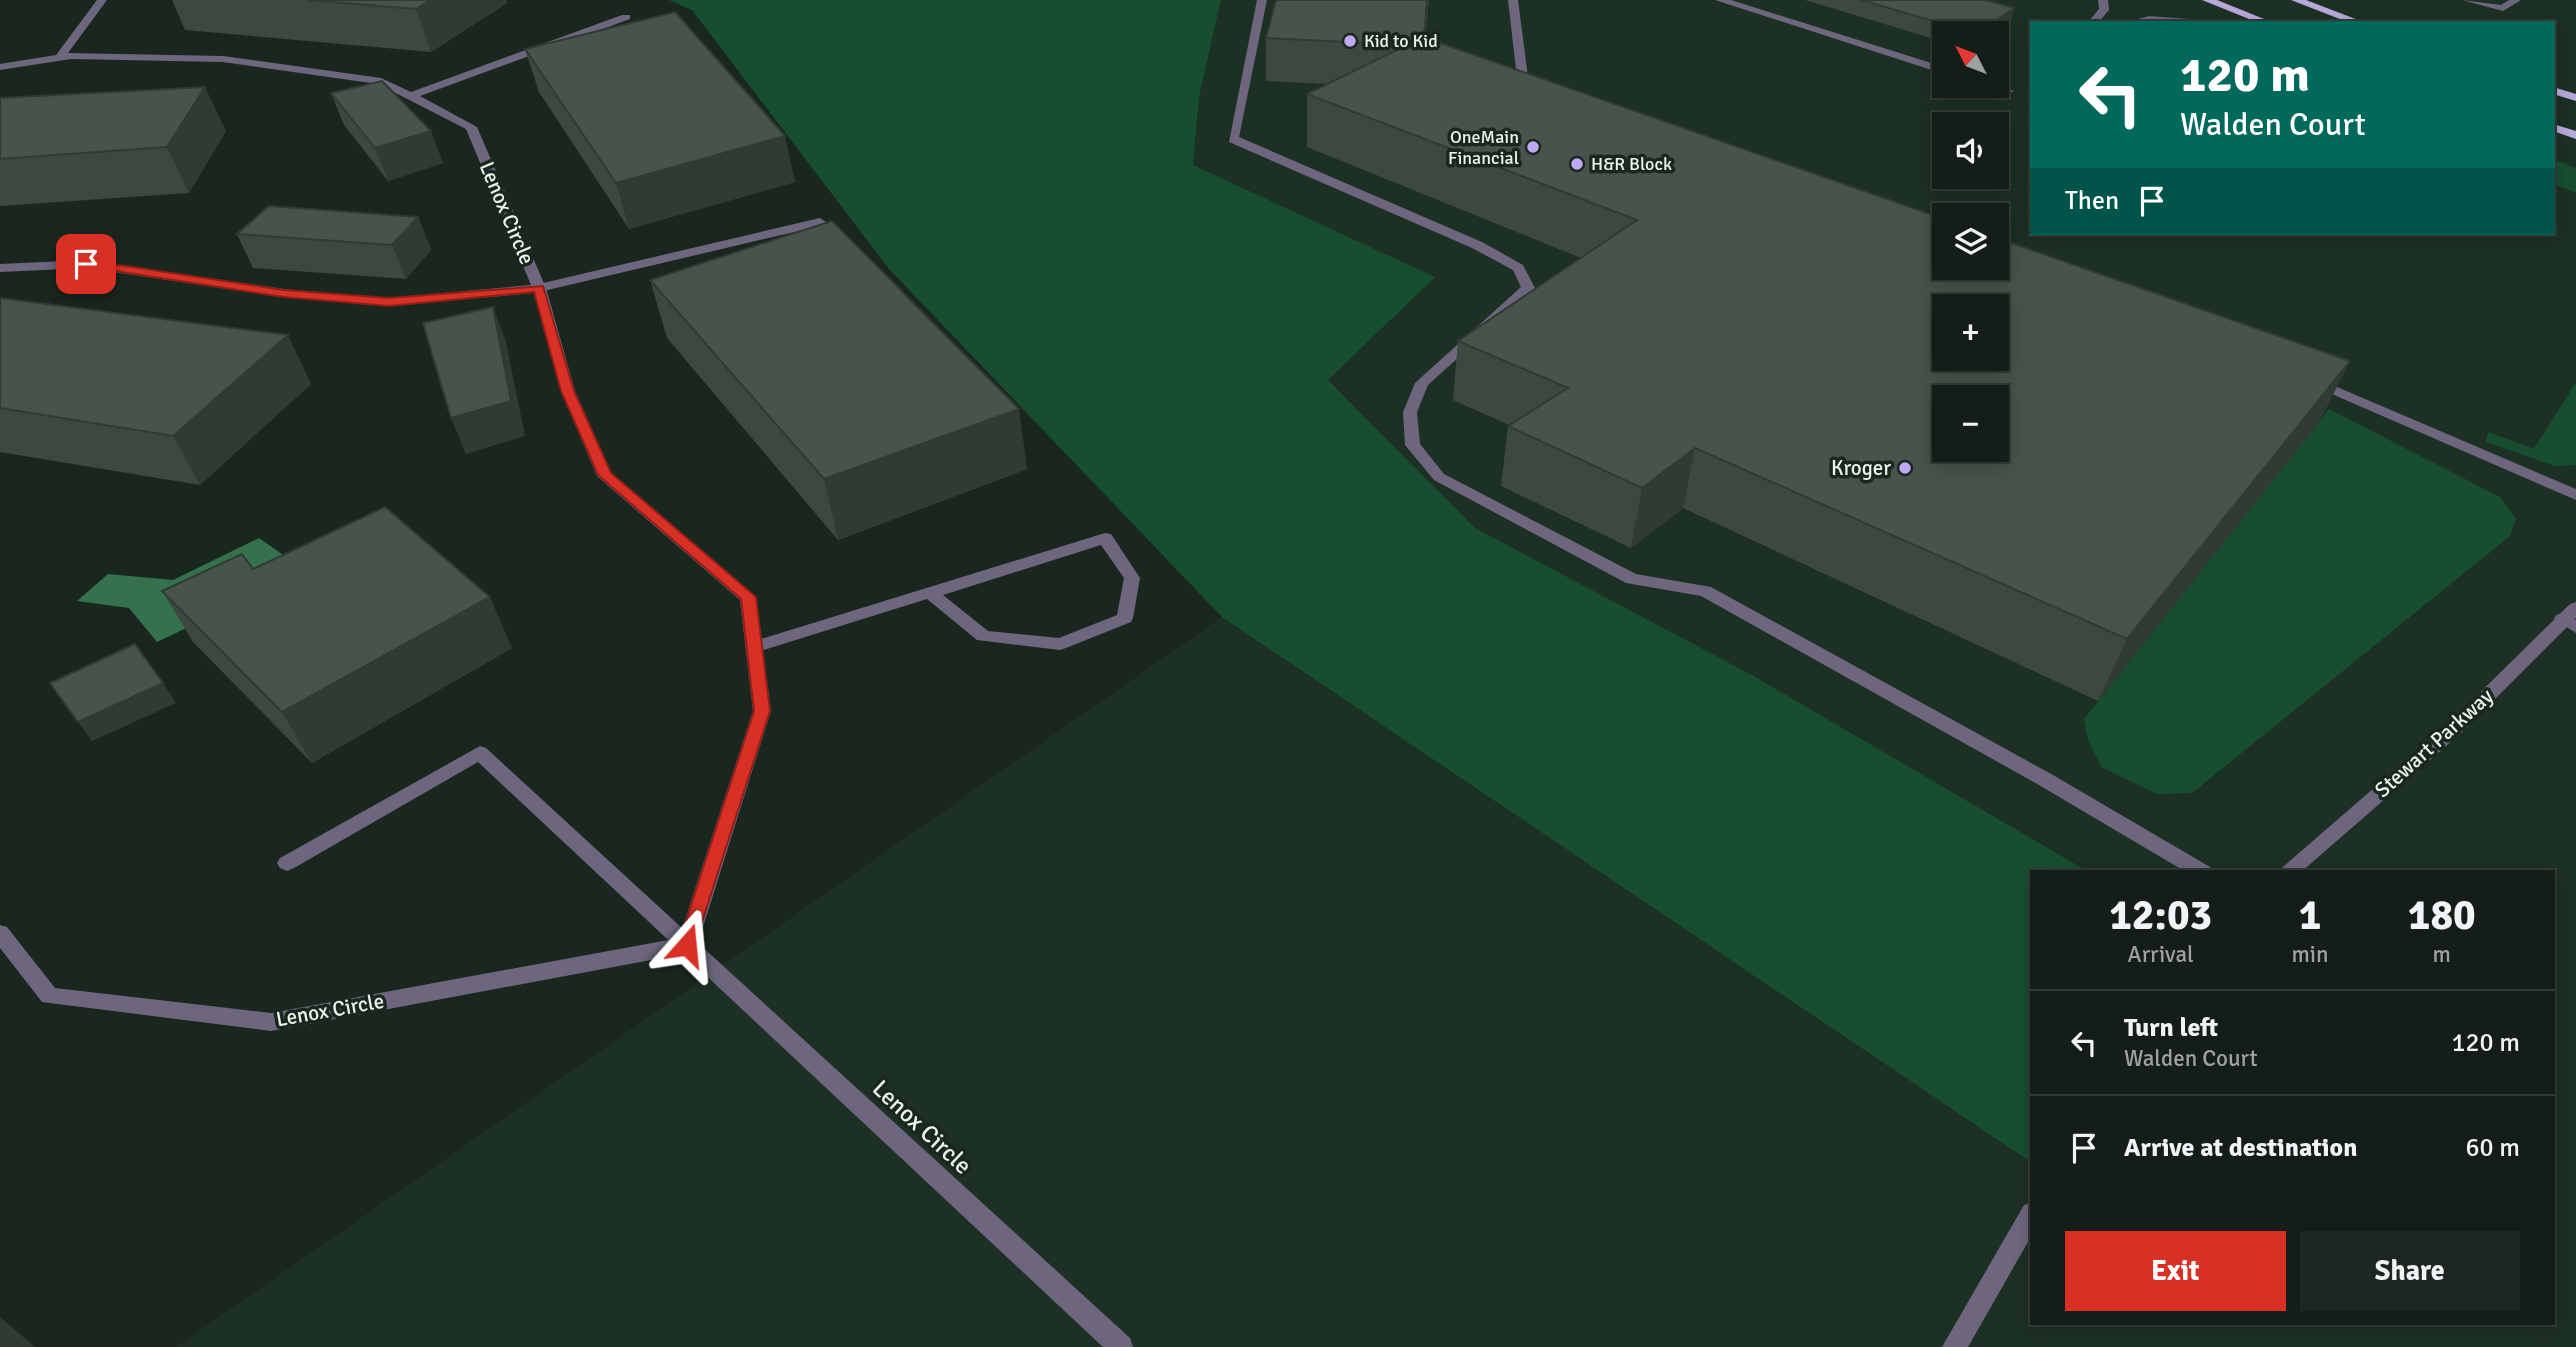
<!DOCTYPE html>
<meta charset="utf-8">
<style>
:root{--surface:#141d17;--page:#1d2620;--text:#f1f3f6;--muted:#9da2a1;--line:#333b36;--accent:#d93025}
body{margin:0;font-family:Signika,sans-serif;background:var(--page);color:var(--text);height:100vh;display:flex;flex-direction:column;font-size:26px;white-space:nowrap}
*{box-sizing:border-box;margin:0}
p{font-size:23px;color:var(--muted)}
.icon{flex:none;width:38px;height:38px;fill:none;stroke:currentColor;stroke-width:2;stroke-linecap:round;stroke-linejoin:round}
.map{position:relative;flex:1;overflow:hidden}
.sheet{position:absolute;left:2030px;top:870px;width:525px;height:455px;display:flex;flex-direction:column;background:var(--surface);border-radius:0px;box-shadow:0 4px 18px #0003,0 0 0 2px var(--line)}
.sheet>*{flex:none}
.top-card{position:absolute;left:2030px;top:21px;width:525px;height:214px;border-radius:0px;box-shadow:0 4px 18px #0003,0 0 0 2px var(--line);background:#00695c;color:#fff;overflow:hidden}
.needle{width:46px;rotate:312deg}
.controls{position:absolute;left:1932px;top:21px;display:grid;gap:14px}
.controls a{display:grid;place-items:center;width:77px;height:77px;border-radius:0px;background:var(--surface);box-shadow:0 4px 18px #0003,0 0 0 2px var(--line);font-size:35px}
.pin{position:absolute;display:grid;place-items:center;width:60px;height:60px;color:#fff;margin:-30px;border-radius:14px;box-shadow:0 4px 10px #0006}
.me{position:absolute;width:77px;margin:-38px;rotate:18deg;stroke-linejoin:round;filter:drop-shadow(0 0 5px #0008)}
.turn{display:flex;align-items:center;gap:24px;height:147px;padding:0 35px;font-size:32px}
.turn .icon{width:91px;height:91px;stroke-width:2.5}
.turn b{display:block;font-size:49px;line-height:60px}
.then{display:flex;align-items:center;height:66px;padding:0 35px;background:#0003;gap:14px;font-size:26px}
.eta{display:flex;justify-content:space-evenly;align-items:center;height:119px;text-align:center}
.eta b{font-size:42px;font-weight:700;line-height:49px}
.cta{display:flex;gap:14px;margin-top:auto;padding:14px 35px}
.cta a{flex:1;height:80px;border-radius:0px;background:var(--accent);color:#fff;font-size:28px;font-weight:700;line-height:80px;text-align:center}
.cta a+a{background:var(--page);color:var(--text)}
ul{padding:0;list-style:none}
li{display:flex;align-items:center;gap:21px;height:105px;padding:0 35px;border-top:2px solid var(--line)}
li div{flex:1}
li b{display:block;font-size:26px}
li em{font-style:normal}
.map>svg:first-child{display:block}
.built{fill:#1d3024;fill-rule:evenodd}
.green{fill:#174e31}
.water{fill:#34724e}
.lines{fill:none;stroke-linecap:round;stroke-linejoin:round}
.service{fill:#6d667e;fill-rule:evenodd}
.minor{fill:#6d667e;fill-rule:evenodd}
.primary{fill:#b9a8db;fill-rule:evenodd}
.wall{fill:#3c4840}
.shaded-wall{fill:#313b34}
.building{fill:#46544b;stroke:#313b34;stroke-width:2;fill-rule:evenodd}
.route{fill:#d93025;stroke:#8d1f18;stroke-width:2}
.poi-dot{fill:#c1a8f3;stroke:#1a271f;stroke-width:2.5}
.labels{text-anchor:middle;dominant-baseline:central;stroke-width:7;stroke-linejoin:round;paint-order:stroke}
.far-poi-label{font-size:18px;fill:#ecf4ee;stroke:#1a271f;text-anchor:start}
.street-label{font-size:21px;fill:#ecf4ee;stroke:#1a271f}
.poi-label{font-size:21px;fill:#ecf4ee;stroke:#1a271f;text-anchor:end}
.near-street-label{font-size:24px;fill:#ecf4ee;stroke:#1a271f}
</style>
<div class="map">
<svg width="2576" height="1347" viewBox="0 0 2576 1347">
<rect width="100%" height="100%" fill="#1a271f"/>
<path class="built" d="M1221,0H2576V1347H176L1222,617L2032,1163V1323H2553V872L2087,871L1752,675L1475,528L1327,380L1434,277L1193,165L1199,97ZM2032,23H2553V233H2032ZM1944,33H1997V86H1944ZM1944,124H1997V177H1944ZM1944,215H1997V268H1944ZM1944,306H1997V359H1944ZM1944,397H1997V450H1944Z"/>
<path class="green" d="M669,0H1221L1199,97L1193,165L1435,277L1328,380L1475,528L1752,675L2087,871L2032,872V1163L1222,617L889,269L692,10Z
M2553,159L2576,168V193L2553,184Z
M2576,382V465L2555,466L2486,442L2488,432L2534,449Z
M2329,409L2500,497L2516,519L2510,536L2192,793L2157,794L2101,767L2088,740L2084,719Z"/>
<path class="water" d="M259,538L306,571L157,642L129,608L77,601L108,574L173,580Z"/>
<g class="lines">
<path class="service" d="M1257,0H1267L1239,137L1482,242L1523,265L1535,288L1428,385L1417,412L1420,444L1444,474L1636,574L1711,587L2053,775L2210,867L2213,872H2186L2039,785L1701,596L1626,583L1434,480L1405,445L1403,412L1415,383L1521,287L1513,270L1472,248L1229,142Z
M1508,0H1518L1529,85L1534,87V91L1518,87Z
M1715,0H1731L1944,67V74Z
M2098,0H2108L2109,10L2098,23H2087L2099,9Z
M2462,0L2501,5L2509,0H2521L2503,11Z
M2149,16L2203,20L2208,23H2123Z
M1997,84L2014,91L2008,94L1984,86Z
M820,218L826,222L824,225L539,292L532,288L539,284Z
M2316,378L2576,489V500L2311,385V379Z
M1105,533L1111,534L1140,578L1133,618L1131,622L1066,648L1060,650L977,640L927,599L754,653L745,647L748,643ZM1101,545L1124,578L1117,615L1059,638L988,631L943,595Z
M2562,613L2576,620V633L2554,619L2556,615Z
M480,746L486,748L694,939L697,945L694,951L687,953L680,951L478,762L294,868L287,871L280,868L277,863L280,858Z"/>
<path class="minor" d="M97,0H107L68,53L223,56L381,78L411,92L622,15H630V19L420,96L477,127L546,288L575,391L612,474L756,598L771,711L698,943L1130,1338L1133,1347H1103L683,954L271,1031L42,1002L0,948V925L7,927L55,988L271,1013L679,938L753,711L740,600L597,476L561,391L534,293L389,306L284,297L86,268L0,272V264L86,260L284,289L389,298L531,285L466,129L378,84L223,62L71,59L0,70V64L56,55Z
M2576,602V618L2461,733L2301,872H2277L2449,723L2570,604Z
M2032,1202V1235L1968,1347H1942L2024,1205Z"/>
<path class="primary" d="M2202,0H2217L2274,23H2259Z
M2291,0H2306L2366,23H2350Z
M2553,87L2576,94V101L2553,94Z
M2553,124L2576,131V139L2553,131Z"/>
</g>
<path class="wall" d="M172,0H506L507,3L431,52L185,30Z
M1276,0H1429L1425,38L2320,421L2098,701L1683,508L1631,548L1501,486L1508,426L1509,425L1453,400L1458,341L1581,258L1307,147V94L1326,84L1266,81V38Z
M1805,0H1986L2014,8L2010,24L1997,34L1944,33V42Z
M525,49L795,182L629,229L539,92Z
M331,93L443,163L388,181L344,125Z
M0,98L226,131L189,193L0,206Z
M418,217L431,250L406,279L253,268L237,234Z
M650,280L1027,469L838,540L667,338Z
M0,298L311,384L200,485L0,452Z
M253,569L512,648L312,763L193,642L162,591Z"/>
<path class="shaded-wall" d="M431,0H506L507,3L431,52L416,9Z
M1427,0H1429L1420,89L1423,46Z
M2014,8L2010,24L1997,34L1980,33Z
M205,87L226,131L189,193L167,147Z
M431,131L443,163L388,181L375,148Z
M785,136L795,182L629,229L616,183Z
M418,217L431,250L406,279L392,245Z
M493,307L506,342L525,436L466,454L451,418Z
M288,335L311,384L200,485L173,436Z
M2350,361L2320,421L2098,701L2127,639Z
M1019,409L1027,469L838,540L824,479Z
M1695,448L1683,508L1631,548L1642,488Z
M490,597L512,648L312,763L282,712Z
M163,683L176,703L92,741L78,722Z
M0,1317L35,1347H0Z"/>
<path class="building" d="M308,0H431L416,9Z
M1276,0H1427L1424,37L1407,45L1266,38Z
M1861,0H1986L2014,8L1980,33H1974Z
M675,12L785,136L616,183L525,49Z
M1423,37L1944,219V268H1997V238L2350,361L2127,639L1695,448L1642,488L1508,426L1568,388L1458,341L1637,220L1307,94ZM1944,306H1997V359H1944ZM1944,397H1997V450H1944Z
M382,81L431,131L375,148L331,93Z
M205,87L167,147L0,159V98Z
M269,206L418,217L392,245L237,234Z
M832,221L1019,409L824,479L650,280Z
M0,298L288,335L173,436L0,408Z
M493,307L511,401L451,418L423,323Z
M385,507L490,597L282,712L162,591L242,554L253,569Z
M135,644L163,683L78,722L50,683Z"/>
<path class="route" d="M86,260L284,290L389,298L543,286L574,391L611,473L756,597L770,711L693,950H680L678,945L754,711L741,599L598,475L561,391L534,292L389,306L284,297L82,266V261Z"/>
<g class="poi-dot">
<circle cx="1350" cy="41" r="7"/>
<circle cx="1533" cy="147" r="7"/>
<circle cx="1577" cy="164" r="7"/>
<circle cx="1905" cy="468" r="7"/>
</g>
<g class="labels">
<g class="far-poi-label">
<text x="1364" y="41">Kid to Kid</text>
<text x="1519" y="137" text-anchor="end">OneMain<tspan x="1519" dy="21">Financial</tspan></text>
<text x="1591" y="164">H&amp;R Block</text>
</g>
<g class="street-label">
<text transform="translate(507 213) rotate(67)">Lenox Circle</text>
<text transform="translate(2434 743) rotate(-42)">Stewart Parkway</text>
<text transform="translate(330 1010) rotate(-10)">Lenox Circle</text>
</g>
<g class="poi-label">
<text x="1891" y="468">Kroger</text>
</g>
<g class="near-street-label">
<text transform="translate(922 1127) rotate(43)">Lenox Circle</text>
</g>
</g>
</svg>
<div class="controls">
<a><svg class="needle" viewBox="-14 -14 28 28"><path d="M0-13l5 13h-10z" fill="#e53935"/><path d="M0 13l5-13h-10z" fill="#9da2a1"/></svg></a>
<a><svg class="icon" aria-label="sound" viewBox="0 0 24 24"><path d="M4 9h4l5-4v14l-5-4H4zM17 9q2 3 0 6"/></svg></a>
<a><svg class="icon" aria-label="layers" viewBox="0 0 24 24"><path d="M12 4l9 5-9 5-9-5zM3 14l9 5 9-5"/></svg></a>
<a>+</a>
<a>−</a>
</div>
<div class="pin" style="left:86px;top:264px;background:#d93025"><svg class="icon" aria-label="arrive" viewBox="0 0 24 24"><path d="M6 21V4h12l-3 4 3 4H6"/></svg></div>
<svg class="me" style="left:687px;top:945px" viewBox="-20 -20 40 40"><path d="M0-17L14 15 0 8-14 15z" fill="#d93025" stroke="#fff" stroke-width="4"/></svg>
<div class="top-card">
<div class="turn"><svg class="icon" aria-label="left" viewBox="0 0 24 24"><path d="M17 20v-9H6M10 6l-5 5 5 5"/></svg><div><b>120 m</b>Walden Court</div></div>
<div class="then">Then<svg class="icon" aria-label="arrive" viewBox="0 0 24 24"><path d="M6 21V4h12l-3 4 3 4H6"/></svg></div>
</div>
<section class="sheet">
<div class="eta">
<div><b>12:03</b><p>Arrival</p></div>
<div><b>1</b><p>min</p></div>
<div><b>180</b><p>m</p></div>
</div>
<ul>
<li><svg class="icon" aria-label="left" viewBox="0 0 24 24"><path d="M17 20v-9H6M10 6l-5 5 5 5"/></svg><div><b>Turn left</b><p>Walden Court</p></div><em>120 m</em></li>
<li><svg class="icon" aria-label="arrive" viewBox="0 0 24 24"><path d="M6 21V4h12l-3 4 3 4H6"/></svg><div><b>Arrive at destination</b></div><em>60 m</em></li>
</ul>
<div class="cta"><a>Exit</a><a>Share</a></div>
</section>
</div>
